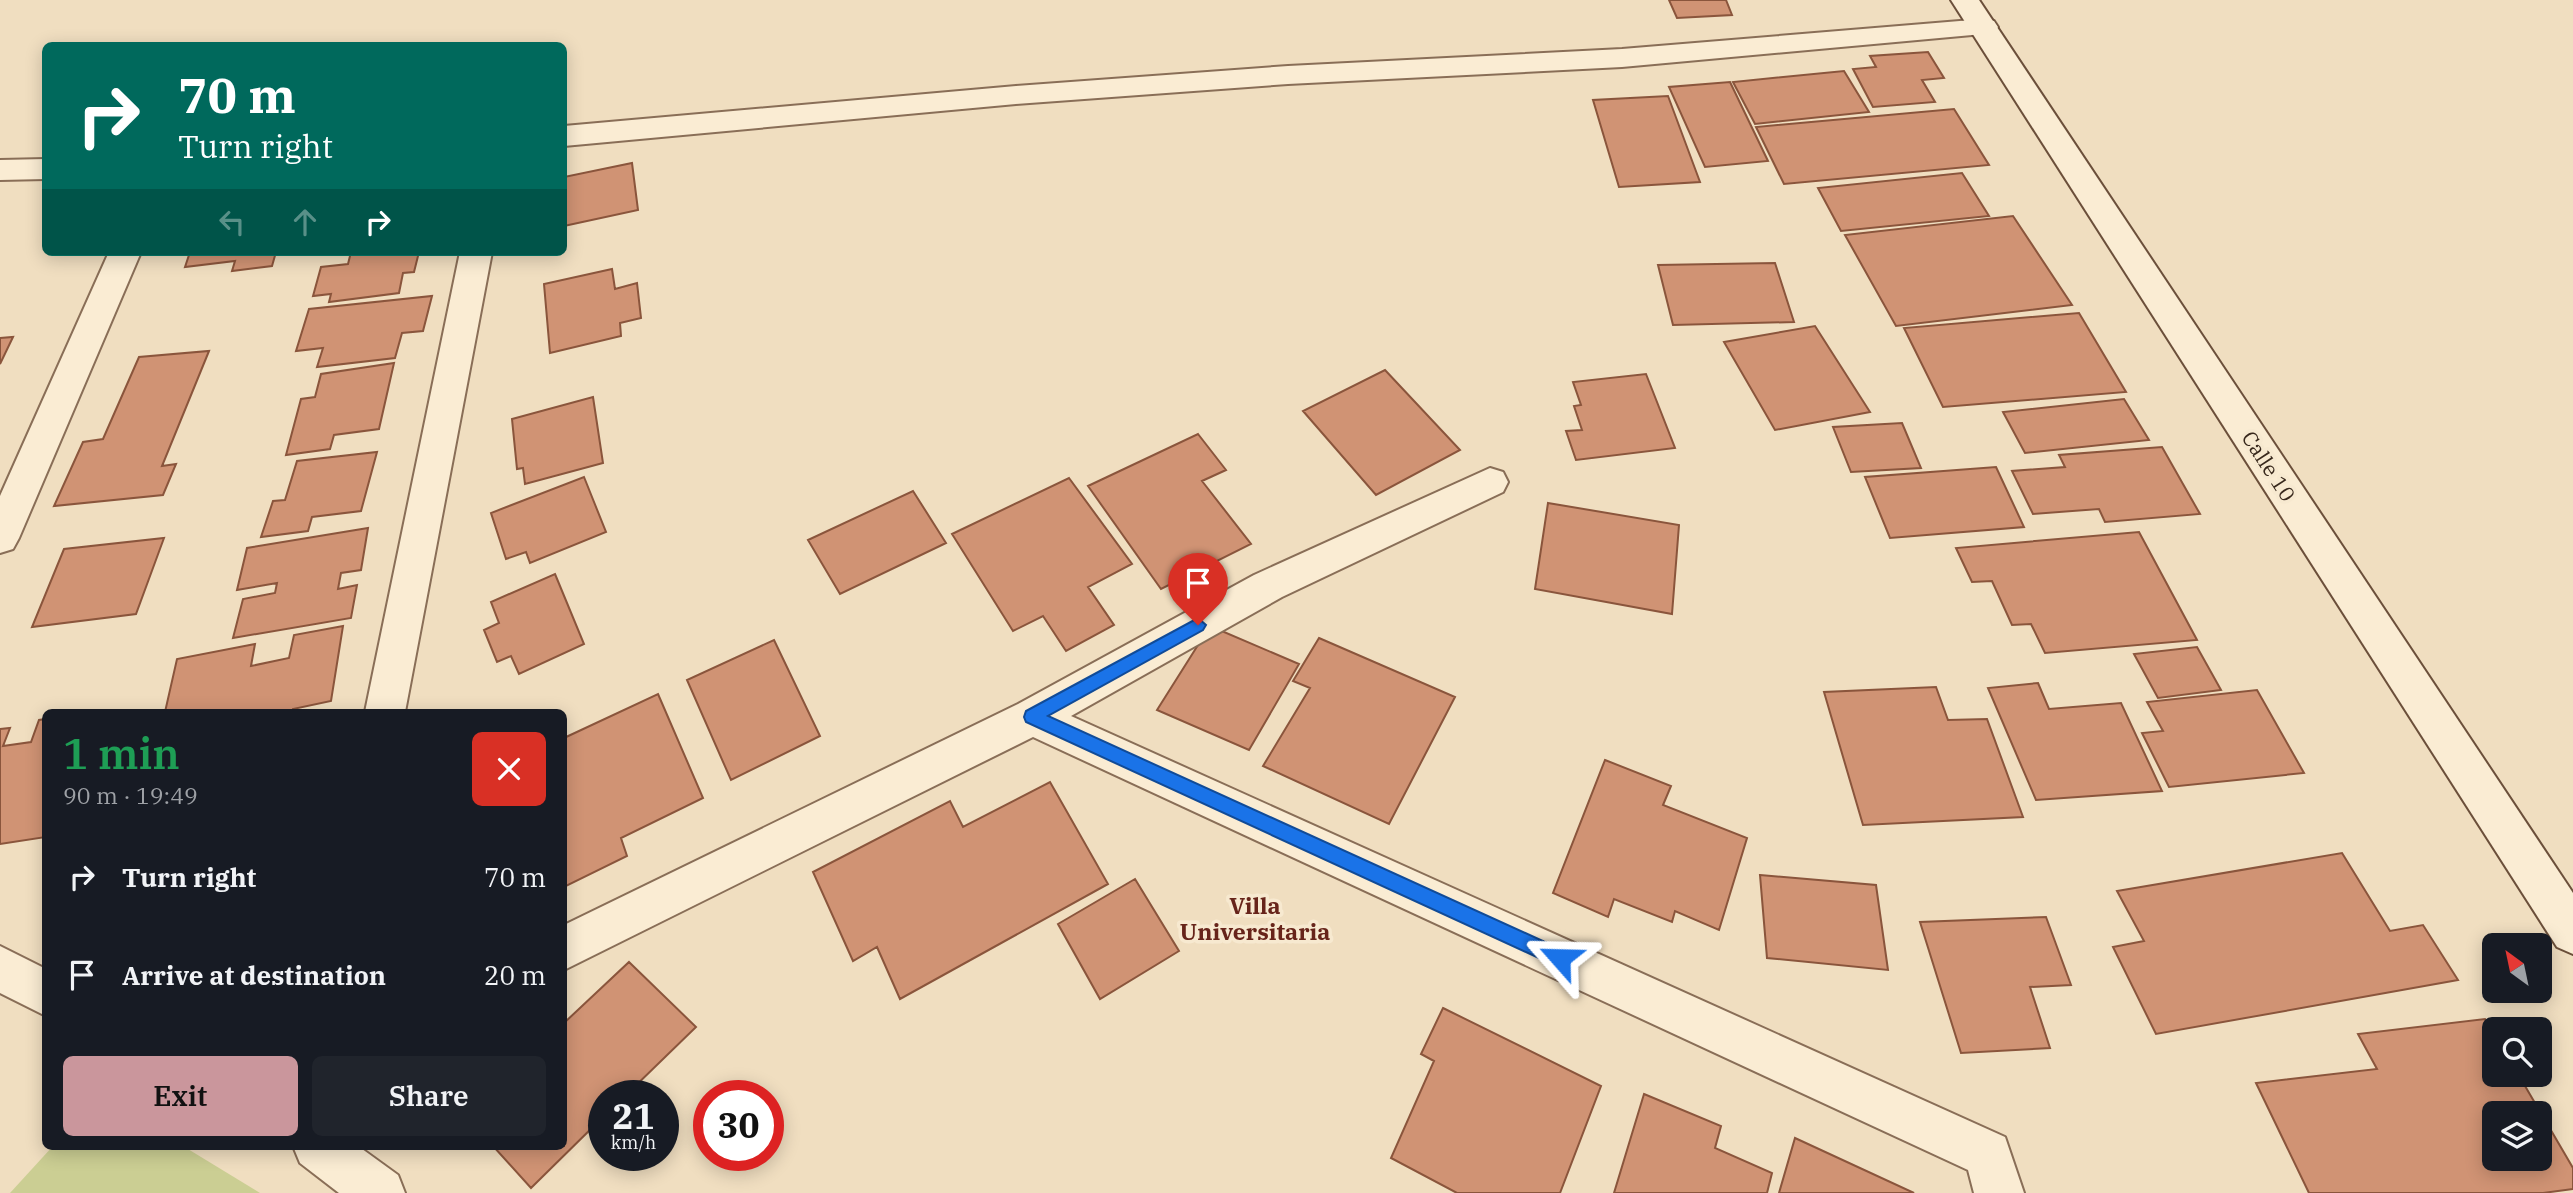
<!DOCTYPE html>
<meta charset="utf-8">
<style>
:root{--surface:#171b24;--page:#20242c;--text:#f1f3f6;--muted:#9ea1a6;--accent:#ca969c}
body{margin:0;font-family:"IBM Plex Serif",serif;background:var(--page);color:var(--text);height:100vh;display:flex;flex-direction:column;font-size:26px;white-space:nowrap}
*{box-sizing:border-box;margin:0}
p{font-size:23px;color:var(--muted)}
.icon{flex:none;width:38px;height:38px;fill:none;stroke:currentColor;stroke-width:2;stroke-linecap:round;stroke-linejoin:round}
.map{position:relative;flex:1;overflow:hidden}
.side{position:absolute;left:42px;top:709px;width:525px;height:441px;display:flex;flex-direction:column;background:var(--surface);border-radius:10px;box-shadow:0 4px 18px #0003}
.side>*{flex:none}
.guide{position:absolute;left:42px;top:42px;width:525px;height:214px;border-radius:10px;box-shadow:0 4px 18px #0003;background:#00695c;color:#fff;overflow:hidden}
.needle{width:46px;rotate:327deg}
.buttons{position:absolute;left:2482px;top:933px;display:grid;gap:14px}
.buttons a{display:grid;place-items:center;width:70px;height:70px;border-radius:10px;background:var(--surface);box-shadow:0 4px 18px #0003;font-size:35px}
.speed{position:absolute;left:588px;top:1080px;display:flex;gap:14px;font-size:35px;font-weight:700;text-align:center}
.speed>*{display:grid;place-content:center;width:91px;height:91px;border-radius:50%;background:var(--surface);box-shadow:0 4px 18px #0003;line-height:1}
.speed small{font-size:18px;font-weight:400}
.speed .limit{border:10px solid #d22;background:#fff;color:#111}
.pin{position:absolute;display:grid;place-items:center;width:60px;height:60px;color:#fff;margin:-72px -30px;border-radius:50% 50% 50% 0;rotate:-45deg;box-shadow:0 0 7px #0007}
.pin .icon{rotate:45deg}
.me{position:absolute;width:77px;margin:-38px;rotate:295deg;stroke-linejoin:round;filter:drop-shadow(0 0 5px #0008)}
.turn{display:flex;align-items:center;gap:24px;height:147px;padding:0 21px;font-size:32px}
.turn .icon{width:91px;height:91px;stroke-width:2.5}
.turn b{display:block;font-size:49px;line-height:60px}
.lanes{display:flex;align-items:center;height:66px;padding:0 21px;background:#0003;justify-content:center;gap:35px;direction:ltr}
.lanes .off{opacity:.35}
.round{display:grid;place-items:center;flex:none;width:74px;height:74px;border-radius:10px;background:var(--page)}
.summary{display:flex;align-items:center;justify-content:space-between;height:119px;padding:0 21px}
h1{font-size:42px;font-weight:600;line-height:52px;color:#1e9e55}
.action{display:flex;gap:14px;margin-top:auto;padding:14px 21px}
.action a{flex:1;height:80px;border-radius:10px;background:var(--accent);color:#111;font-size:28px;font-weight:600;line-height:80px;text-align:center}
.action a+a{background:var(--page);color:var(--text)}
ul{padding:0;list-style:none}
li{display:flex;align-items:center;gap:21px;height:98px;padding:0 21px}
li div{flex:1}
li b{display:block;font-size:26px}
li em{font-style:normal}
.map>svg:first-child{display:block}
.green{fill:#cbce93}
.building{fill:#d09374;stroke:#8a553c;stroke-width:2;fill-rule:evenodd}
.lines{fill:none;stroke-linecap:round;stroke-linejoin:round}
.minor-casing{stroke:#896e57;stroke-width:4}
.secondary-casing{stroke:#6b4f3a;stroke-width:4}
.minor{fill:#faecd3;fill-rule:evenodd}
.secondary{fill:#faecd3;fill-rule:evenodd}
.route{fill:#1a73e8;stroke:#114b97;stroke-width:2}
.labels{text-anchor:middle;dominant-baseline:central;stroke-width:7;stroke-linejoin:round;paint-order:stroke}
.street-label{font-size:21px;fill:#38281c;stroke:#f7e9d0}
.neighbourhood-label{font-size:23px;font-weight:bold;fill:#67241a;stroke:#f7e9d0}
</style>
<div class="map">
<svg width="2573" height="1193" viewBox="0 0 2573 1193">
<rect width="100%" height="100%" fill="#f0dec0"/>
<path class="green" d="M53,1146H183L260,1193H10Z"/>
<path class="building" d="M1669,0H1726L1732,15L1677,18Z
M1928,52L1944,78L1922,80L1935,102L1873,107L1853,69L1876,67L1870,56Z
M1844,71L1869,112L1755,124L1733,82Z
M1730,82L1768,161L1705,167L1669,87Z
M1668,96L1700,182L1619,187L1593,100Z
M1954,109L1989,165L1784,184L1756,127Z
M632,163L638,210L564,226V177Z
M1962,173L1989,216L1841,231L1818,188Z
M2013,216L2072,305L1896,326L1845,235Z
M190,252H276L272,266L232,271L235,261L185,267Z
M351,252H419L414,272L403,273L399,293L329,302L331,294L313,296L321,267L348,264Z
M1775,263L1794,322L1673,325L1658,265Z
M612,269L615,289L637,283L641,318L620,323L621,336L550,353L544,284Z
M432,296L423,331L402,333L395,358L317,367L323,348L296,351L309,309Z
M2079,313L2126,392L1943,407L1904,328Z
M1815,326L1870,412L1775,430L1724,342Z
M13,337L0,364V338Z
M209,351L162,466L176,464L163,495L54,506L83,442L103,439L139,357Z
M394,363L379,429L334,435L330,449L286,455L301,399L315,397L321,374Z
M1385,370L1460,450L1376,495L1303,411Z
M1646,374L1675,448L1576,460L1566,431L1582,430L1574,406L1581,405L1573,382Z
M593,397L603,463L525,484L523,468L517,469L512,419Z
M2124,399L2149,440L2025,453L2003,412Z
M1902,423L1921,468L1851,472L1833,427Z
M1198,434L1226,470L1202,481L1251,544L1161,589L1088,486Z
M2162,447L2200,514L2105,522L2099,509L2033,514L2012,471L2065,467L2059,455Z
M377,452L361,511L312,517L308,531L261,537L273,501L285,500L297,461Z
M1996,467L2024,527L1890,538L1865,477Z
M584,477L606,532L530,563L526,552L506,559L491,513Z
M1069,478L1132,564L1088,587L1114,625L1066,651L1043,616L1013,631L952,534Z
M913,491L946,543L840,594L808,540Z
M1548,503L1679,525L1672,614L1535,589Z
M368,528L361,570L341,573L338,589L357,585L351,618L233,638L243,599L275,593L277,583L237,590L247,548Z
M2139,532L2197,640L2045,653L2031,624L2012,625L1992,581L1972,582L1956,548Z
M164,538L136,614L32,627L64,549Z
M555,574L584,644L519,674L511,656L497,662L484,630L499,623L491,602Z
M343,626L331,701L293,709V712H165L177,659L255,644L251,666L289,658L294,635Z
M1210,626L1299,664L1249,750L1157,710Z
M1319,638L1455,697L1389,824L1263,766L1310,688L1293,681Z
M774,640L820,736L731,780L687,680Z
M2197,647L2221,690L2158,698L2134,654Z
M2038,683L2049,709L2121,703L2162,791L2036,800L1988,688Z
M1936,687L1948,720L1987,719L2023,817L1863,825L1824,692Z
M2257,690L2304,773L2169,787L2142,733L2163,731L2147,702Z
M658,694L703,798L621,838L627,856L564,887V738Z
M46,719V837L0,844V729L10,728L3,746L31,742L39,720Z
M1605,760L1671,786L1663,805L1747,838L1719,930L1675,911L1672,922L1614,899L1608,917L1553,893Z
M1050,782L1108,884L900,999L877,947L853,961L813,872L950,801L963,827Z
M2342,853L2390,931L2423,925L2458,980L2156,1034L2113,947L2144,941L2117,891Z
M1760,875L1876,885L1888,970L1767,958Z
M1135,879L1179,951L1100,999L1058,924Z
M2046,917L2071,985L2030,987L2050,1048L1961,1053L1920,922Z
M629,962L696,1027L625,1096H604V1116L531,1188L493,1146H564V1023Z
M1443,1008L1601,1086L1560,1193H1457L1391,1158L1434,1061L1421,1054Z
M2485,1019L2494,1034V1074H2518L2573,1168V1189L2543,1193H2309L2256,1083L2377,1069L2358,1034ZM2494,1113H2539V1158H2494Z
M1644,1094L1721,1126L1715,1148L1772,1173L1767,1193H1614Z
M1795,1138L1914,1193H1779Z"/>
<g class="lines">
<defs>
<path id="minor" d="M1984,19L1994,21L1998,27L1994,33L1622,67L1288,84L1016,104L564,146V126L1016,86L1288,66L1622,49Z
M46,159V179L0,180V160Z
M109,252H141L19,538L13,549L0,553V496Z
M460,252H492L405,712H365Z
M1490,468L1503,472L1508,482L1503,492L1282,597L1071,716L2005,1137L2024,1193H1974L1968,1170L1033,737L564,970V925L1018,704L1254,575Z
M0,946L46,969V1016L0,993Z
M293,1146H358L398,1175L405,1193H339L300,1163Z"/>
<path id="secondary" d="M1951,0H1979L2573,893V954L2557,947Z"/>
</defs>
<use href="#minor" class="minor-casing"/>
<use href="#secondary" class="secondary-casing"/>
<use href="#minor" class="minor"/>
<use href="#secondary" class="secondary"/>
</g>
<path class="route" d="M1198,618L1206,625L1203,630L1048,716L1567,952L1570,958L1567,965L1560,968L1554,965L1026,722L1024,717L1026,711Z"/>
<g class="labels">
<g class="street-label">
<text transform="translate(2269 466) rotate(57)">Calle 10</text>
</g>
<g class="neighbourhood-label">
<text x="1255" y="905">Villa<tspan x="1255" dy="26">Universitaria</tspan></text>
</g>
</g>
</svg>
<div class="buttons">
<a><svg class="needle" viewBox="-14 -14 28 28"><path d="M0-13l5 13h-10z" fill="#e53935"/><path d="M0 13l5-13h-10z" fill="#9ea1a6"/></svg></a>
<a><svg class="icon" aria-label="search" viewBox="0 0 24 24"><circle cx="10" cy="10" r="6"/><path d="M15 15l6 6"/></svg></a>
<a><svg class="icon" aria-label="layers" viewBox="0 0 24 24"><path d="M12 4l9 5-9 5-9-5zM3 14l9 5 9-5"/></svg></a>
</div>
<div class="speed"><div>21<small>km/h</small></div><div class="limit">30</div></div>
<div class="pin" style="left:1198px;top:625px;background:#d93025"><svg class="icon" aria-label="arrive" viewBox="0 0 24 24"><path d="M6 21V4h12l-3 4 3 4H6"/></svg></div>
<svg class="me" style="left:1560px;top:958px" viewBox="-20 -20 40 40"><path d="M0-17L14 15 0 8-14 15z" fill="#1a73e8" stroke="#fff" stroke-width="4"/></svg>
<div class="guide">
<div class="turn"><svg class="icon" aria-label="right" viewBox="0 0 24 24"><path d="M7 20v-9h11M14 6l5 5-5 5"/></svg><div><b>70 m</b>Turn right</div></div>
<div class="lanes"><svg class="icon off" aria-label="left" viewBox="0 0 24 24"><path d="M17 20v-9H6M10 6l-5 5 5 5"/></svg><svg class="icon off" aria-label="ahead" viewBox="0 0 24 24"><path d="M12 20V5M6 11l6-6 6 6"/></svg><svg class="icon" aria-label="right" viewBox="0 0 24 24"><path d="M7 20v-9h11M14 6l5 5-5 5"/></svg></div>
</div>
<section class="side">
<div class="summary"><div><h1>1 min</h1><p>90 m · 19:49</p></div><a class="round" style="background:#d93025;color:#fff"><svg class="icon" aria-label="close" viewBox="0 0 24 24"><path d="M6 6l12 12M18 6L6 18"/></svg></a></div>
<ul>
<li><svg class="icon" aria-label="right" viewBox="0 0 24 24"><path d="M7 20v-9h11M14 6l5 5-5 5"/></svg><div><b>Turn right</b></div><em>70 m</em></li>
<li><svg class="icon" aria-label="arrive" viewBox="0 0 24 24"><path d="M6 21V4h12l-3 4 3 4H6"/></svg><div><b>Arrive at destination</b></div><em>20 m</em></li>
</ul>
<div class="action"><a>Exit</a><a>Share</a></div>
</section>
</div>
